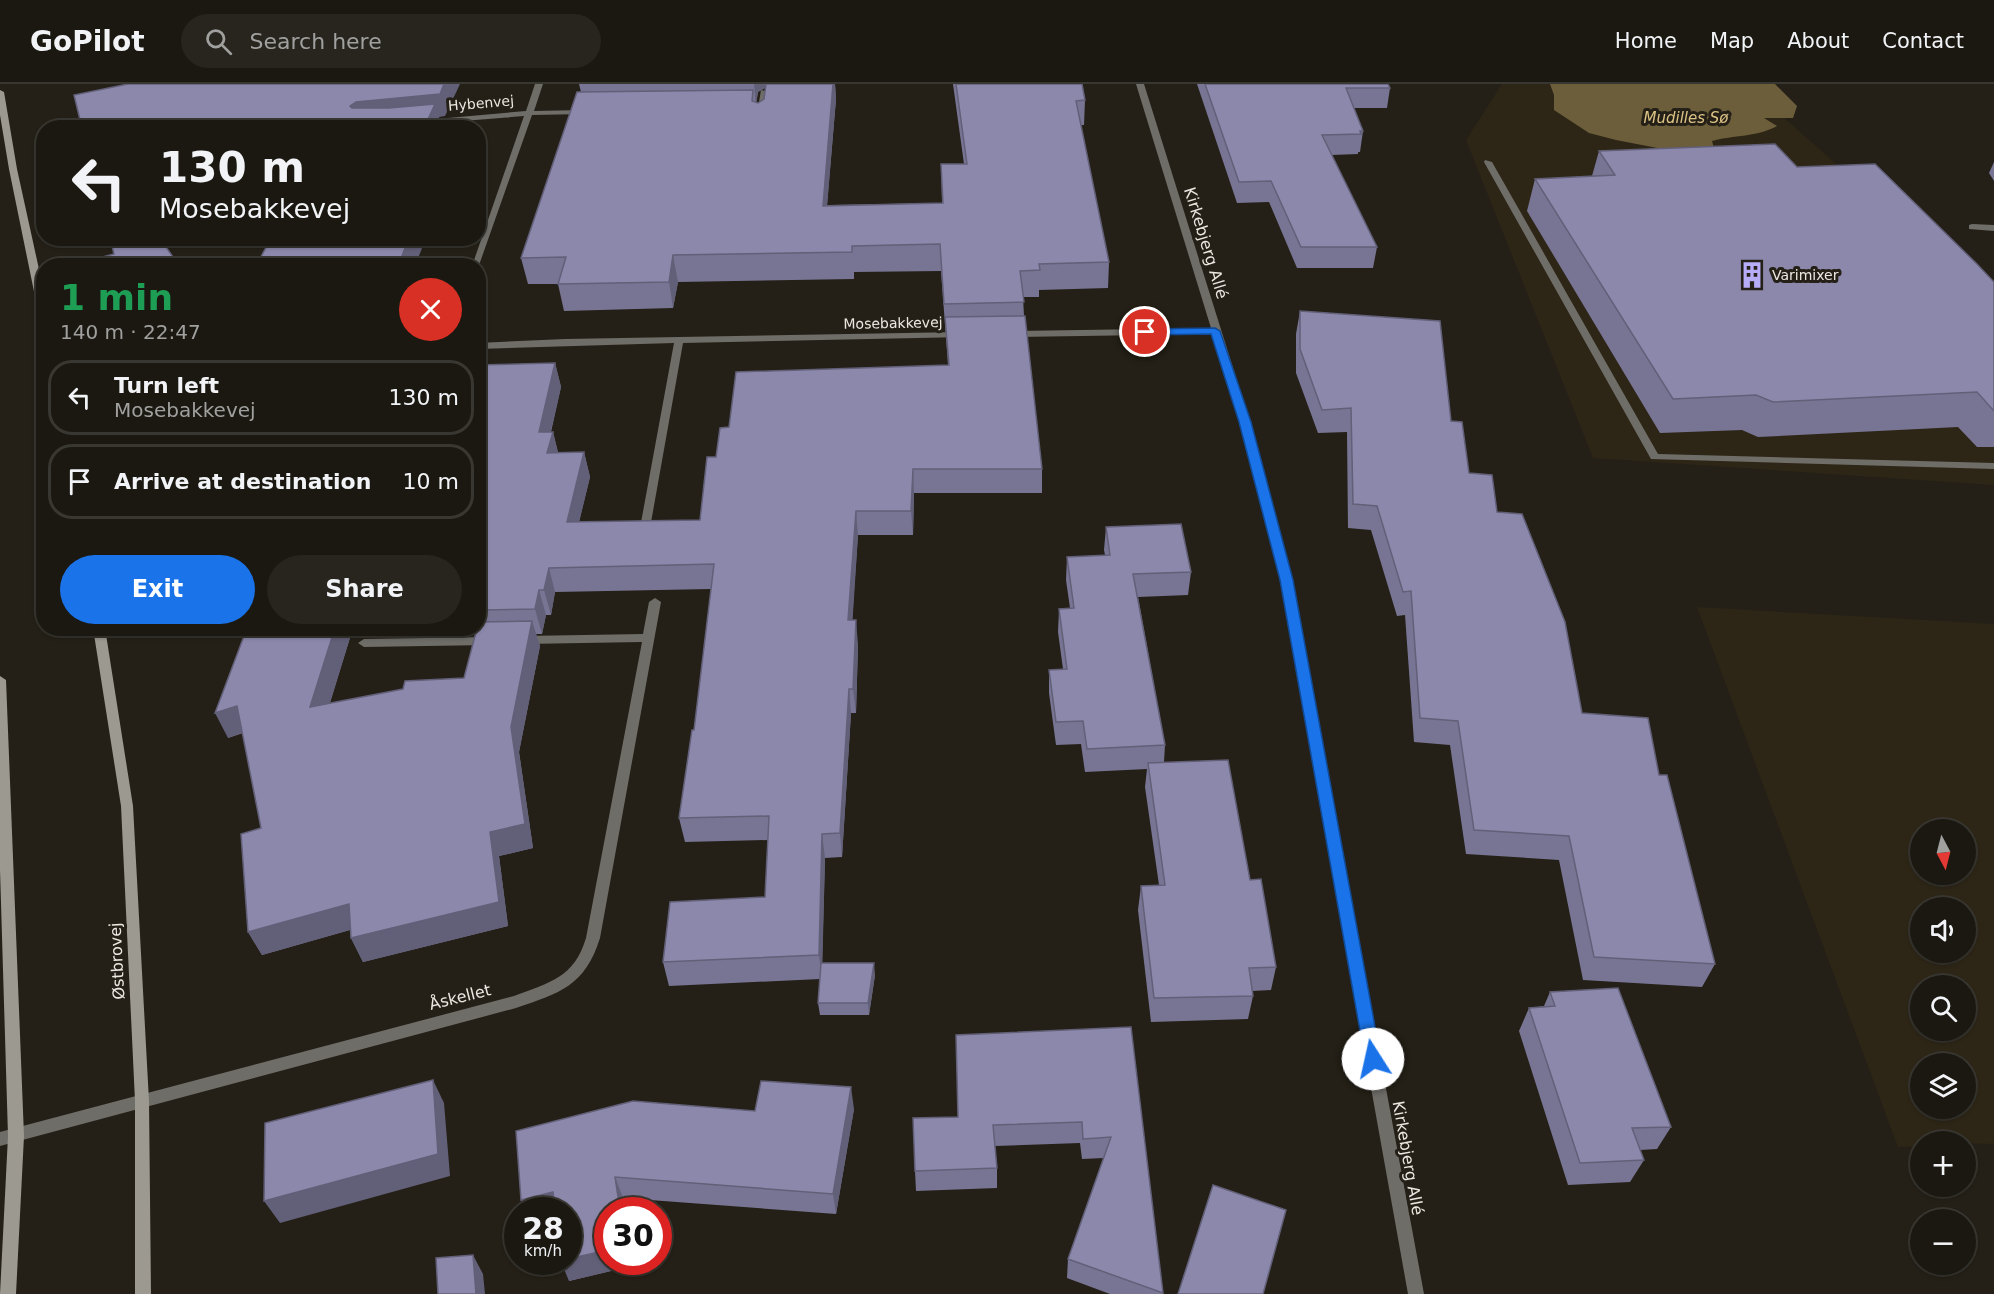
<!DOCTYPE html>
<meta charset="utf-8">
<style>
:root{--surface:#1b1811;--page:#28251f;--text:#f1f3f6;--muted:#a0a09f;--line:#393731;--accent:#1a73e8}
body{margin:0;font-family:"DejaVu Sans",sans-serif;background:var(--page);color:var(--text);height:100vh;display:flex;flex-direction:column;font-size:22px;white-space:nowrap}
*{box-sizing:border-box;margin:0}
p{font-size:20px;color:var(--muted)}
.icon{flex:none;width:33px;height:33px;fill:none;stroke:currentColor;stroke-width:2;stroke-linecap:round;stroke-linejoin:round}
.map{position:relative;flex:1;overflow:hidden}
.drawer{position:absolute;left:36px;top:174px;width:450px;height:378px;display:flex;flex-direction:column;background:var(--surface);border-radius:24px;box-shadow:0 2px 4px #0004,0 0 0 2px var(--line)}
.drawer>*{flex:none}
.hud{position:absolute;left:36px;top:36px;width:450px;height:126px;border-radius:24px;box-shadow:0 2px 4px #0004,0 0 0 2px var(--line);background:#1b1811;color:var(--text);overflow:hidden}
.needle{width:39px;rotate:173deg}
.controls{position:absolute;left:1910px;top:735px;display:grid;gap:12px}
.controls a{display:grid;place-items:center;width:66px;height:66px;border-radius:50%;background:var(--surface);box-shadow:0 2px 4px #0004,0 0 0 2px var(--line);font-size:30px}
.speed{position:absolute;left:504px;top:1113px;display:flex;gap:12px;font-size:30px;font-weight:700;text-align:center}
.speed>*{display:grid;place-content:center;width:78px;height:78px;border-radius:50%;background:var(--surface);box-shadow:0 2px 4px #0004,0 0 0 2px var(--line);line-height:1}
.speed small{font-size:15px;font-weight:400}
.speed .limit{border:9px solid #d22;background:#fff;color:#111}
.pin{position:absolute;display:grid;place-items:center;width:51px;height:51px;color:#fff;margin:-26px;border:3px solid #fff;border-radius:50%;box-shadow:0 2px 6px #0007}
.me{position:absolute;width:66px;margin:-33px;rotate:350deg;stroke-linejoin:round;filter:drop-shadow(0 0 4px #0008)}
.turn{display:flex;align-items:center;gap:21px;height:126px;padding:0 24px;font-size:27px}
.turn .icon{width:78px;height:78px;stroke-width:2.5}
.turn b{display:block;font-size:42px;line-height:51px}
.round{display:grid;place-items:center;flex:none;width:63px;height:63px;border-radius:32px;background:var(--page)}
.summary{display:flex;align-items:center;justify-content:space-between;height:102px;padding:0 24px}
h1{font-size:36px;font-weight:600;line-height:45px;color:#1e9e55}
.action{display:flex;gap:12px;margin-top:auto;padding:12px 24px}
.action a{flex:1;height:69px;border-radius:36px;background:var(--accent);color:#fff;font-size:24px;font-weight:600;line-height:69px;text-align:center}
.action a+a{background:var(--page);color:var(--text)}
ul{padding:0;list-style:none}
li{display:flex;align-items:center;gap:18px;height:75px;margin:0 12px 9px;padding:0 12px;border:3px solid var(--line);border-radius:24px}
li div{flex:1}
li b{display:block;font-size:22px}
li em{font-style:normal}
header{display:flex;align-items:center;gap:36px;box-sizing:border-box;height:84px;padding:0 30px;background:var(--surface);border-bottom:2px solid var(--line)}
header strong{font-size:28px}
nav{display:flex;gap:33px;margin-inline-start:auto;font-size:21px}
.search{width:420px;height:54px;background:var(--page);display:flex;align-items:center;gap:15px;box-sizing:border-box;padding:0 21px;border-radius:33px;color:var(--muted);font-size:22px}
.map>svg:first-child{display:block}
.built{fill:#2d2617;fill-rule:evenodd}
.water{fill:#6c5e3a}
.lines{fill:none;stroke-linecap:round;stroke-linejoin:round}
.lane{fill:#6f6d68;fill-rule:evenodd}
.street{fill:#6f6d68;fill-rule:evenodd}
.secondary{fill:#9c9991;fill-rule:evenodd}
.wall{fill:#787594;fill-rule:evenodd}
.shaded-wall{fill:#625f78}
.building{fill:#8c88ac;stroke:#625f78;stroke-width:1.5}
.route{fill:#1a73e8;stroke:#114b97;stroke-width:1.5}
.labels{text-anchor:middle;dominant-baseline:central;stroke-width:6;stroke-linejoin:round;paint-order:stroke}
.far-street-label{font-size:14px;fill:#ebe8e2;stroke:#242017}
.far-poi-label{font-size:14px;fill:#ebe8e2;stroke:#242017;text-anchor:start}
.far-water-label{font-size:15px;font-style:italic;fill:#dcc285;stroke:#242017}
.street-label{font-size:16px;fill:#ebe8e2;stroke:#242017}
</style>
<header>
<strong>GoPilot</strong>
<div class="search"><svg class="icon" aria-label="search" viewBox="0 0 24 24"><circle cx="10" cy="10" r="6"/><path d="M15 15l6 6"/></svg>Search here</div>
<nav><a>Home</a><a>Map</a><a>About</a><a>Contact</a></nav>
</header>
<div class="map">
<svg width="1994" height="1210" viewBox="0 0 1994 1210">
<rect width="100%" height="100%" fill="#242017"/>
<path class="built" d="M1502,0H1746L1994,220V401L1593,374L1466,56Z
M1697,523L1994,540V1060L1920,1058V1062L1898,1063ZM1920,746H1965V790H1920ZM1920,824H1965V868H1920ZM1920,902H1965V946H1920ZM1920,980H1965V1024H1920Z"/>
<path class="water" d="M1550,0H1775L1797,22L1793,34H1764L1777,42C1757,53 1734,51 1712,57L1714,64L1678,68L1616,56L1589,49L1554,26V11Z"/>
<g class="lines">
<path class="lane" d="M1485,76L1492,78L1658,370L1994,379V385L1651,375L1484,78Z"/>
<path class="street" d="M535,0H543L534,27L584,26L588,28L584,30L532,31L478,184V182H472L524,32L425,40L421,38L425,36L526,27Z
M1136,0H1144L1250,338L1292,496L1424,1210H1408L1280,496L1240,338L1213,250L1012,253L1007,250L1012,247L1211,244Z
M761,6L768,8L765,30L761,32L757,30Z
M1972,140L1994,141V147L1969,145V141Z
M962,248L967,251L965,253L683,259L650,444L645,448L640,444L674,259L478,265V259L565,255Z
M655,514L661,518L600,854C585,902 560,909 516,924L0,1062V1048L514,912C550,898 574,894 586,854L642,558L524,560L518,556L524,552L643,550L649,518Z
M488,553L494,557L488,561L364,563L358,559L364,555Z"/>
<path class="secondary" d="M0,6L4,8L17,85L44,208V235L39,232L9,85L0,31Z
M93,544H105L133,722L149,1017L151,1210H135V1017L121,722Z
M0,592L6,596L24,1052L16,1210H0L8,1052L0,786Z"/>
</g>
<path class="wall" d="M579,0H835L836,15L827,121L942,119L941,80H964L953,0H1082L1085,16L1084,41H1081L1109,178L1108,204L1039,206V213H1023L1024,232L1042,385V409H914L913,451H858L852,536L858,561L856,629H851L842,773L825,774L822,879L875,891L869,931H820L818,919L820,895L669,902L663,878L765,813L768,756L685,758L679,734L694,646L711,505L555,508L551,531H546L542,550H536L540,562L519,668L533,764L499,772L508,842L363,878L351,854L350,846L262,871L248,848L261,744L243,649L228,654L247,544H353L330,619L464,594L486,538L484,533H478V281L555,279L561,303L551,348H553L558,369L584,368L590,393L579,438L700,436L716,373L729,343L948,281L941,187L854,188V195L678,198L673,224L564,227L558,200H528L521,174L581,8ZM765,4L764,15L758,19H756L758,8Z
M1197,0H1388L1390,4L1387,24H1354L1363,47L1360,68H1358V70L1332,71L1377,163L1373,184H1297L1269,118L1237,119Z
M1599,67L1797,83L1994,198V363H1977L1958,343L1758,353L1742,346L1660,349L1527,127L1535,95L1592,92Z
M1994,78V97L1989,89Z
M1300,227L1451,337L1469,389L1497,428L1582,629L1659,691L1715,880L1702,903L1583,896L1559,776L1466,770L1450,661L1414,658L1405,531L1397,532L1371,446L1348,444L1347,348L1318,349L1296,289V250Z
M1106,443L1191,488L1188,511L1138,513L1165,661L1164,678L1250,796L1276,883L1271,906L1252,907L1253,912L1248,935L1151,938L1138,826L1141,802L1159,801L1145,703L1147,685L1085,688L1081,660L1056,661L1049,609V586L1063,585L1058,548L1059,525L1070,524L1066,496L1067,473L1105,471L1104,466Z
M1550,908L1671,1043L1657,1065L1640,1066L1644,1076L1630,1098L1568,1101L1519,947L1529,924L1544,922Z
M1131,943L1163,1210H1110L1067,1194L1068,1175L1104,1074L1082,1075L1080,1059L995,1062L997,1084V1104L916,1107L915,1087L958,1033Z
M854,1025L836,1130L623,1114L624,1126H608L632,1182L569,1197L568,1126H526L521,1116L755,1027Z"/>
<path class="shaded-wall" d="M444,0H460L445,32L439,33L441,42L440,44H424L363,40L350,22L356,18Z
M754,0H765V4L758,8L756,22Z
M833,0H835L836,15L825,147L823,122Z
M409,154H426L415,182H398Z
M673,171L678,198L673,224L669,198Z
M555,279L561,303L545,372L539,348Z
M553,348L559,372L547,369Z
M584,368L590,393L573,463L567,438Z
M913,385L914,409L913,451L911,427Z
M856,427L858,451L851,561L848,536Z
M549,484L555,508L551,531L544,506Z
M539,506L546,531L542,550L535,525Z
M856,536L858,561L856,629L853,605Z
M532,537L540,562L519,668L533,764L499,772L508,842L363,878L351,854L490,748Z
M335,544H353L321,647L310,623Z
M849,605L851,629L842,773L840,749Z
M237,622L249,646L228,654L215,629Z
M822,750L825,774L822,895L819,871Z
M349,820L360,843L262,871L248,848Z
M874,879L875,891L869,931L868,919Z
M433,996L444,1019L450,1092L280,1139L264,1117Z
M851,1003L854,1025L836,1130L833,1110Z
M615,1093L623,1114L624,1126H620Z
M553,1108L561,1126H526L521,1116Z
M608,1166V1178H631L632,1182L569,1197L561,1178H568V1175Z
M473,1171L483,1190L485,1210H476Z"/>
<path class="building" d="M128,0H444L440,10L356,18L350,22L352,24H389L435,20L424,44H82L74,11Z
M766,0H833L823,122L943,119L941,80H967L956,0H1082L1085,16L1076,17L1109,178L1039,180L1040,186L1020,187L1024,218L944,220L940,160L852,162V168L673,171L669,198L558,200L566,173L521,174L577,8L753,6L752,17L758,19L764,15Z
M1205,0H1388L1390,4H1346L1363,47H1360L1361,50L1322,51L1377,163H1301L1271,97L1239,98Z
M1775,60L1797,83L1875,80L1977,180L1994,198V327L1977,308L1773,318L1756,311L1673,315L1535,95L1615,91L1599,67Z
M110,154H160L179,182H98L95,175L114,170Z
M271,154H409L398,182H256Z
M1300,227L1440,237L1451,337L1462,338L1469,389L1492,391L1497,428L1522,430L1565,538L1582,629L1648,634L1659,691H1667L1715,880L1594,873L1569,752L1474,746L1458,637L1420,634L1411,507L1403,508L1377,422L1353,420L1351,324L1322,326L1300,265Z
M1025,232L1042,385H913L911,427H856L848,536H856L853,605H849L840,749L822,750L819,871L663,878L670,818L765,813L769,732L679,734L692,646H694L714,480L549,484L544,506H539L535,525L482,526L486,508H478V281L555,279L539,348H553L547,369L584,368L567,438L700,436L707,373H716L720,344L729,343L736,288L949,281L945,233Z
M1181,440L1191,488L1133,490L1165,661L1087,665L1083,637L1056,638L1049,586L1067,585L1059,525L1074,524L1067,473L1110,471L1106,443Z
M532,537L511,643L525,740L490,748L499,818L351,854L349,820L248,848L241,750L261,744L237,622L215,629L247,544H335L310,623L403,605L405,597L464,594L477,544H478L479,538Z
M1228,676L1250,796L1261,795L1276,883L1249,884L1253,912L1154,914L1141,802L1165,801L1148,679Z
M821,879H874L868,919H818Z
M1618,904L1671,1043L1632,1044L1644,1076L1580,1079L1529,924L1555,922L1550,908Z
M1131,943L1163,1209L1068,1175L1111,1053L1083,1055L1082,1038L993,1041L997,1084L915,1087L913,1034L958,1033L956,951Z
M433,996L438,1070L264,1117L265,1039Z
M761,997L851,1003L833,1110L615,1093L620,1126H608V1166L568,1175V1126H555L553,1108L521,1116L516,1047L633,1017L755,1027Z
M1213,1101L1286,1126L1263,1210H1178Z
M473,1171L476,1210H438L436,1174Z"/>
<path class="route" d="M1215,244L1220,247L1251,338L1293,496L1381,975L1379,980L1373,982L1367,980L1365,975L1280,496L1239,338L1211,250L1145,251L1140,248L1145,245Z"/>
<defs>
<symbol id="building-bare" viewBox="-9 -9 18 18"><path d="M-4-6H4V6H1V3H-1V6H-4ZM-2.5-4.3h1.7v1.8h-1.7ZM.8-4.3h1.7v1.8H.8ZM-2.5-1h1.7V.8h-1.7ZM.8-1h1.7V.8H.8Z" fill="#b6acf8" stroke="#242017" stroke-width="2.5" paint-order="stroke"/></symbol>
</defs>
<g fill-rule="evenodd">
<use href="#building-bare" x="1733" y="172" width="38" height="38"/>
</g>
<g class="labels">
<g class="far-street-label">
<text transform="translate(481 19) rotate(-5)">Hybenvej</text>
<text transform="translate(893 239) rotate(-1)">Mosebakkevej</text>
</g>
<g class="far-poi-label">
<text x="1772" y="191">Varimixer</text>
</g>
<g class="far-water-label">
<text x="1686" y="34">Mudilles Sø</text>
</g>
<g class="street-label">
<text transform="translate(1206 159) rotate(73)">Kirkebjerg Allé</text>
<text transform="translate(117 877) rotate(-93)">Østbrovej</text>
<text transform="translate(460 913) rotate(-14)">Åskellet</text>
<text transform="translate(1408 1074) rotate(80)">Kirkebjerg Allé</text>
</g>
</g>
</svg>
<div class="controls">
<a><svg class="needle" viewBox="-14 -14 28 28"><path d="M0-13l5 13h-10z" fill="#e53935"/><path d="M0 13l5-13h-10z" fill="#a0a09f"/></svg></a>
<a><svg class="icon" aria-label="sound" viewBox="0 0 24 24"><path d="M4 9h4l5-4v14l-5-4H4zM17 9q2 3 0 6"/></svg></a>
<a><svg class="icon" aria-label="search" viewBox="0 0 24 24"><circle cx="10" cy="10" r="6"/><path d="M15 15l6 6"/></svg></a>
<a><svg class="icon" aria-label="layers" viewBox="0 0 24 24"><path d="M12 4l9 5-9 5-9-5zM3 14l9 5 9-5"/></svg></a>
<a>+</a>
<a>−</a>
</div>
<div class="speed"><div>28<small>km/h</small></div><div class="limit">30</div></div>
<div class="pin" style="left:1145px;top:248px;background:#d93025"><svg class="icon" aria-label="arrive" viewBox="0 0 24 24"><path d="M6 21V4h12l-3 4 3 4H6"/></svg></div>
<svg class="me" style="left:1373px;top:975px" viewBox="-20 -20 40 40"><circle r="19" fill="#fff"/><path d="M0-13L10 11 0 6-10 11z" fill="#1a73e8"/></svg>
<div class="hud">
<div class="turn"><svg class="icon" aria-label="left" viewBox="0 0 24 24"><path d="M17 20v-9H6M10 6l-5 5 5 5"/></svg><div><b>130 m</b>Mosebakkevej</div></div>
</div>
<section class="drawer">
<div class="summary"><div><h1>1 min</h1><p>140 m · 22:47</p></div><a class="round" style="background:#d93025;color:#fff"><svg class="icon" aria-label="close" viewBox="0 0 24 24"><path d="M6 6l12 12M18 6L6 18"/></svg></a></div>
<ul>
<li><svg class="icon" aria-label="left" viewBox="0 0 24 24"><path d="M17 20v-9H6M10 6l-5 5 5 5"/></svg><div><b>Turn left</b><p>Mosebakkevej</p></div><em>130 m</em></li>
<li><svg class="icon" aria-label="arrive" viewBox="0 0 24 24"><path d="M6 21V4h12l-3 4 3 4H6"/></svg><div><b>Arrive at destination</b></div><em>10 m</em></li>
</ul>
<div class="action"><a>Exit</a><a>Share</a></div>
</section>
</div>
